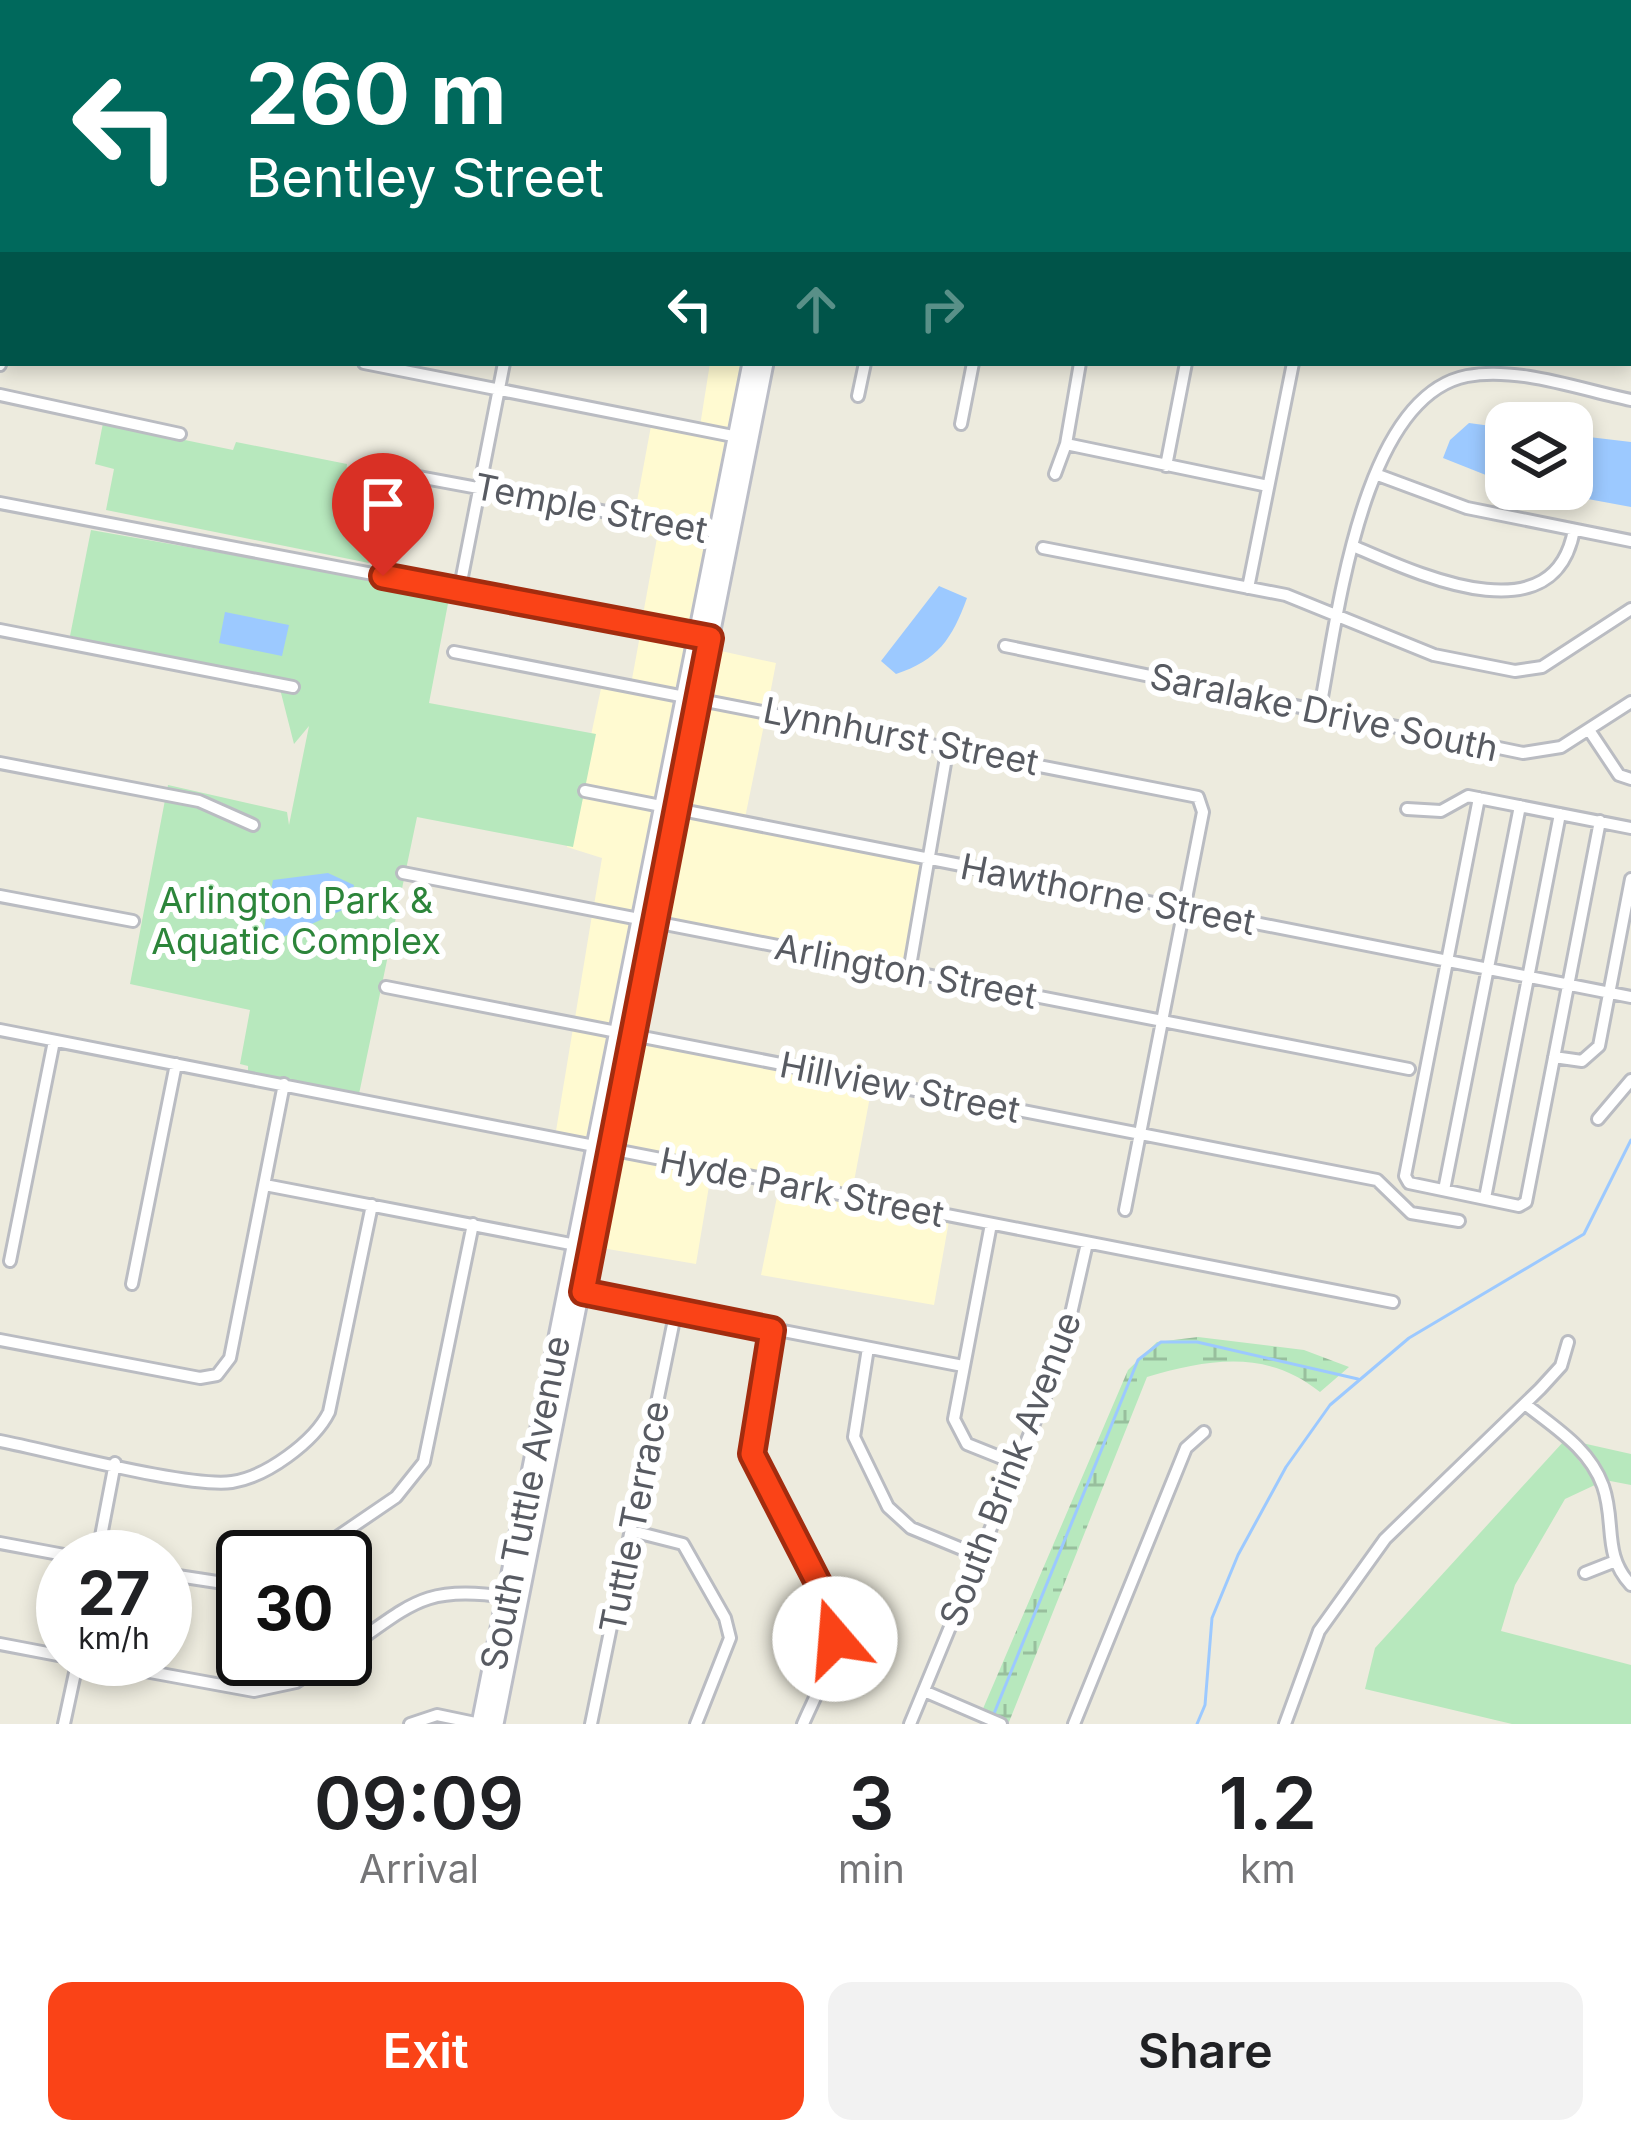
<!DOCTYPE html>
<style>
:root{--surface:#fff;--page:#f2f2f2;--text:#202124;--muted:#757577;--accent:#fa4317}
body{margin:0;font-family:Inter,sans-serif;background:var(--page);color:var(--text);height:100vh;display:flex;flex-direction:column;font-size:45px;white-space:nowrap}
*{box-sizing:border-box;margin:0}
p{font-size:39px;color:var(--muted)}
.icon{flex:none;width:66px;height:66px;fill:none;stroke:currentColor;stroke-width:2;stroke-linecap:round;stroke-linejoin:round}
.map{position:relative;height:1724px;overflow:hidden}
.sheet{display:flex;flex-direction:column;background:var(--surface);flex:1}
.sheet>*{flex:none}
.hud{position:absolute;left:0px;top:0px;width:1632px;height:366px;box-shadow:0 6px 18px #0003;background:#00695c;color:#fff;overflow:hidden}
.buttons{position:absolute;left:1485px;top:402px;display:grid;gap:24px}
.buttons a{display:grid;place-items:center;width:108px;height:108px;border-radius:24px;background:var(--surface);box-shadow:0 6px 18px #0003;font-size:60px}
.speed{position:absolute;left:36px;top:1530px;display:flex;gap:24px;font-size:60px;font-weight:700;text-align:center}
.speed>*{display:grid;place-content:center;width:156px;height:156px;border-radius:50%;background:var(--surface);box-shadow:0 6px 18px #0003;line-height:1}
.speed small{font-size:30px;font-weight:400}
.speed .limit{border:6px solid #111;border-radius:18px;background:#fff;color:#111}
.pin{position:absolute;display:grid;place-items:center;width:102px;height:102px;color:#fff;margin:-123px -51px;border-radius:50% 50% 50% 0;rotate:-45deg;box-shadow:0 0 12px #0007}
.pin .icon{rotate:45deg}
.me{position:absolute;width:132px;margin:-66px;rotate:342deg;stroke-linejoin:round;filter:drop-shadow(0 0 9px #0008)}
.turn{display:flex;align-items:center;gap:42px;height:252px;padding:0 48px;font-size:54px}
.turn .icon{width:156px;height:156px;stroke-width:2.5}
.turn b{display:block;font-size:84px;line-height:102px}
.lanes{display:flex;align-items:center;height:114px;padding:0 48px;background:#0003;justify-content:center;gap:60px;direction:ltr}
.lanes .off{opacity:.35}
.eta{display:flex;justify-content:space-evenly;align-items:center;height:204px;text-align:center}
.eta b{font-size:72px;font-weight:600;line-height:84px}
.cta{display:flex;gap:24px;margin-top:auto;padding:24px 48px}
.cta a{flex:1;height:138px;border-radius:24px;background:var(--accent);color:#fff;font-size:48px;font-weight:600;line-height:138px;text-align:center}
.cta a+a{background:var(--page);color:var(--text)}
.map>svg:first-child{display:block}
.commercial{fill:#fffad1}
.wetland{fill:url(#wetland-marsh)}
.park{fill:#b7e8bd}
.water{fill:#9cc9ff}
.lines{fill:none;stroke-linecap:round;stroke-linejoin:round}
.stream{stroke:#9cc9ff;stroke-width:3}
.street-casing{stroke:#babcc2;stroke-width:16}
.secondary-casing{stroke:#bcbec7;stroke-width:21}
.street{stroke:#fff;stroke-width:10}
.secondary{stroke:#fff;stroke-width:15}
.route-casing{stroke:#a22c0f;stroke-width:30}
.route{stroke:#fa4317;stroke-width:21}
.labels{text-anchor:middle;dominant-baseline:central;stroke-width:12;stroke-linejoin:round;paint-order:stroke}
.street-label{font-size:36px;fill:#585b62;stroke:#fff}
.park-label{font-size:36px;fill:#2c853a;stroke:#fff}
</style>
<div class="map">
<svg width="1631" height="1724" viewBox="0 0 1631 1724">
<defs>
<pattern id="wetland-marsh" width="20" height="14" patternUnits="userSpaceOnUse" patternTransform="scale(3)"><rect width="20" height="14" fill="#b7e8bd"/><path d="M1 5h8M5 5V1M11 12h8M15 12V8" fill="none" stroke="#98bf9d"/></pattern>
</defs>
<rect width="100%" height="100%" fill="#edebde"/>
<path class="commercial" d="M710,363H746L733,431L700,426Z
M651,426L731,440L713,527L635,512Z
M634,522L711,536L692,630L642,620L657,538L632,529Z
M641,630L691,640L682,689L632,679Z
M712,649L776,663L768,705L704,693Z
M602,684L680,698L659,801L580,795L657,811L636,913L594,905L602,858L567,847Z
M703,703L766,715L745,818L682,805Z
M680,815L923,863L905,966L659,917Z
M592,915L634,922L614,1025L575,1018Z
M573,1028L612,1035L592,1138L556,1131Z
M635,1040L872,1086L852,1192L615,1144Z
M613,1153L711,1174L696,1264L596,1247Z
M779,1187L949,1221L934,1305L761,1275Z"/>
<path class="wetland" d="M1198,1337L1304,1350L1349,1367L1320,1392C1267,1349 1209,1359 1147,1377L1009,1722L982,1711L1128,1370L1157,1342Z"/>
<path class="park" d="M103,423L233,450L236,442L347,464L346,474L386,481L369,563L106,510L114,469L95,464Z
M91,530L450,593L429,703L596,734L573,847L417,817L359,1094L248,1072V1066L240,1064L250,1010L130,984L165,800L245,815L220,802L167,790L168,785L287,812L289,825L309,726L294,744L280,689L296,692L298,683L70,636Z
M1564,1441L1597,1484L1565,1499L1515,1585L1501,1631L1631,1665V1724H1512L1365,1689L1375,1648Z
M1582,1443L1631,1454V1485L1605,1480Z"/>
<path class="water" d="M1469,423L1506,428V483L1443,458L1450,440Z
M1572,435L1631,442V507L1534,489H1572Z
M939,586L967,598C952,639 938,660 896,674L881,661Z
M225,612L289,625L282,656L219,643Z
M328,873L354,885L349,907L272,942L263,934L273,880Z"/>
<g class="lines">
<path class="stream" d="M993,1716L1138,1360L1161,1342H1197L1358,1379
M1197,1724L1205,1705L1212,1618L1238,1555L1286,1467L1330,1405L1409,1338L1584,1234L1631,1140"/>
<defs>
<path id="street" d="M1463,0L1479,3
M71,3L72,0
M321,3V0
M578,3V0
M937,3L938,0
M1044,3V0
M1150,3L1151,0
M1258,3V0
M1365,3L1366,0
M1629,15L1631,5
M0,82H3
M1629,85H1631
M0,187L3,188
M1629,189H1631
M0,292H3
M364,363L738,437
M0,365L3,350
M0,395L180,434
M858,396L865,363
M961,424L973,363
M1066,444L1268,486
M1166,466L1186,363
M381,470L720,533
M1055,474L1066,444L1080,363
M1378,475L1467,508L1631,541
M0,503L698,636
M1353,546C1416,573 1554,639 1574,530
M1043,548L1286,595L1434,655L1515,671L1542,667L1631,609
M1248,588L1293,363
M459,592L504,363
M0,630L293,687
M1005,646L1523,753L1561,747L1631,702
M454,652L1198,797L1203,812L1125,1210
M1319,713C1337,623 1360,397 1467,376C1517,366 1582,390 1631,400
M1589,730L1619,775L1631,779
M0,763L199,801L253,825
M585,791L1631,997
M1479,798L1405,1176L1409,1183L1519,1206L1526,1202L1600,821
M1407,809L1441,811L1468,796L1631,828
M403,873L1409,1069
M0,896L133,921
M909,972L948,746
M386,987L1377,1180L1411,1213L1459,1221
M0,1030L1393,1302
M1554,1057L1582,1061L1599,1046L1631,879
M1598,1119L1631,1080
M265,1185L576,1245
M1444,1190L1520,806
M1485,1198L1560,814
M991,1224L954,1419L967,1444L1017,1464
M10,1261L54,1041
M132,1284L176,1064
M582,1292L963,1366
M772,1330L752,1453L829,1604C844,1647 820,1685 803,1724
M0,1340L200,1378L217,1375L230,1358L284,1084
M868,1348L854,1437L888,1507L911,1528L979,1556
M1525,1404C1555,1428 1589,1448 1603,1486C1616,1523 1602,1554 1631,1585
M0,1441C52,1451 188,1488 232,1482C266,1477 314,1442 329,1412L372,1205
M632,1531L683,1544L725,1618L730,1638L696,1724
M0,1543L75,1557
M97,1557L115,1463
M308,1557L396,1497L424,1462L473,1224
M1585,1573L1613,1562
M165,1574L243,1586
M0,1644L63,1656
M345,1650C410,1606 423,1584 506,1597
M79,1659L254,1691L296,1682L332,1659
M924,1691L1001,1724
M64,1724L78,1659
M410,1724L437,1715L480,1724
M591,1724L676,1310
M910,1724L1061,1358L1087,1243
M1074,1724L1186,1448L1204,1432
M1285,1724L1319,1631L1385,1539L1540,1389L1561,1366L1568,1342"/>
<path id="secondary" d="M127,0L142,3
M821,3L822,0
M835,3L836,0
M1629,284H1631
M1629,296L1631,297
M480,1724L751,363
M495,1724L765,363"/>
</defs>
<use href="#street" class="street-casing"/>
<use href="#secondary" class="secondary-casing"/>
<use href="#street" class="street"/>
<use href="#secondary" class="secondary"/>
</g>
<g class="lines">
<defs>
<path id="route" d="M383,576L710,638L583,1292L772,1330L752,1454L829,1604L835,1639"/>
</defs>
<use href="#route" class="route-casing"/>
<use href="#route" class="route"/>
</g>
<g class="labels">
<g class="street-label">
<text transform="translate(591 508) rotate(11)">Temple Street</text>
<text transform="translate(1324 712) rotate(12)">Saralake Drive South</text>
<text transform="translate(901 736) rotate(11)">Lynnhurst Street</text>
<text transform="translate(1108 894) rotate(11)">Hawthorne Street</text>
<text transform="translate(906 971) rotate(11)">Arlington Street</text>
<text transform="translate(900 1087) rotate(11)">Hillview Street</text>
<text transform="translate(802 1187) rotate(11)">Hyde Park Street</text>
<text transform="translate(1010 1469) rotate(-69)">South Brink Avenue</text>
<text transform="translate(525 1503) rotate(-79)">South Tuttle Avenue</text>
<text transform="translate(634 1517) rotate(-79)">Tuttle Terrace</text>
</g>
<g class="park-label">
<text x="296" y="900">Arlington Park &amp;<tspan x="296" dy="41">Aquatic Complex</tspan></text>
</g>
</g>
</svg>
<div class="buttons">
<a><svg class="icon" aria-label="layers" viewBox="0 0 24 24"><path d="M12 4l9 5-9 5-9-5zM3 14l9 5 9-5"/></svg></a>
</div>
<div class="speed"><div>27<small>km/h</small></div><div class="limit">30</div></div>
<div class="pin" style="left:383px;top:576px;background:#d93025"><svg class="icon" aria-label="arrive" viewBox="0 0 24 24"><path d="M6 21V4h12l-3 4 3 4H6"/></svg></div>
<svg class="me" style="left:835px;top:1639px" viewBox="-20 -20 40 40"><circle r="19" fill="#fff"/><path d="M0-13L10 11 0 6-10 11z" fill="#fa4317"/></svg>
<div class="hud">
<div class="turn"><svg class="icon" aria-label="left" viewBox="0 0 24 24"><path d="M17 20v-9H6M10 6l-5 5 5 5"/></svg><div><b>260 m</b>Bentley Street</div></div>
<div class="lanes"><svg class="icon" aria-label="left" viewBox="0 0 24 24"><path d="M17 20v-9H6M10 6l-5 5 5 5"/></svg><svg class="icon off" aria-label="ahead" viewBox="0 0 24 24"><path d="M12 20V5M6 11l6-6 6 6"/></svg><svg class="icon off" aria-label="right" viewBox="0 0 24 24"><path d="M7 20v-9h11M14 6l5 5-5 5"/></svg></div>
</div>
</div>
<section class="sheet">
<div class="eta">
<div><b>09:09</b><p>Arrival</p></div>
<div><b>3</b><p>min</p></div>
<div><b>1.2</b><p>km</p></div>
</div>
<div class="cta"><a>Exit</a><a>Share</a></div>
</section>
